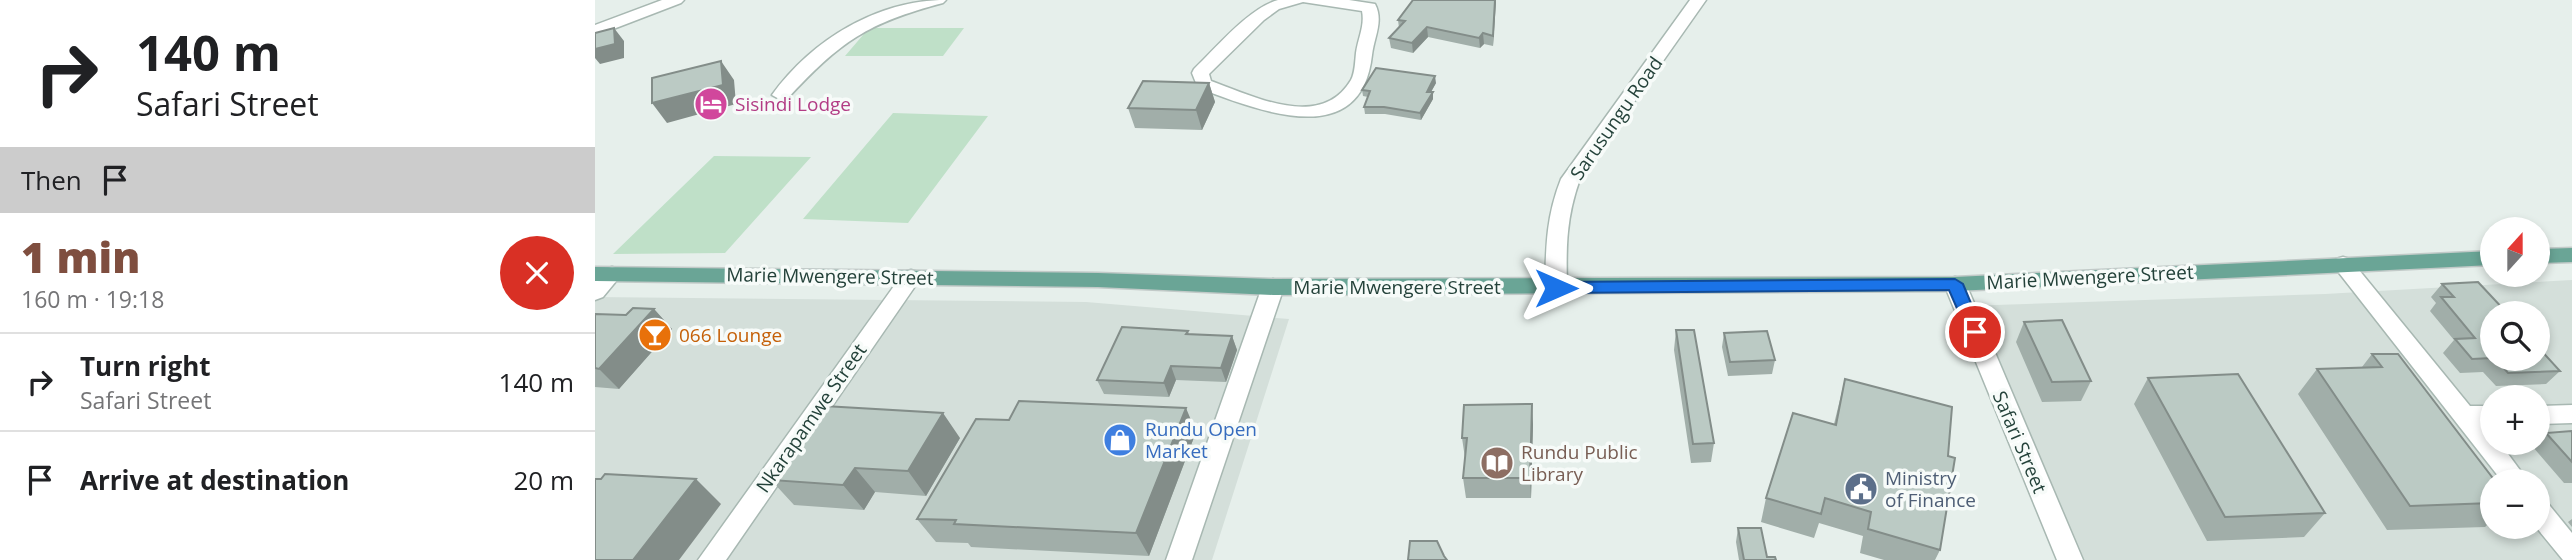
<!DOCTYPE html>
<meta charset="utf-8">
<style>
:root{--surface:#fff;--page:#f2f2f2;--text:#202124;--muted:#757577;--line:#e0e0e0;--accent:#7f4e3f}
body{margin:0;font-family:"Open Sans",sans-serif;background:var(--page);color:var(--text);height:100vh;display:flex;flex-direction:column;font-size:26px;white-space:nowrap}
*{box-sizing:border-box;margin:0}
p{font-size:23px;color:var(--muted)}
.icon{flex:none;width:38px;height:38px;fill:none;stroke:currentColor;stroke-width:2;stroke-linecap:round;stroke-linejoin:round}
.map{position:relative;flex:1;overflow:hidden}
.drawer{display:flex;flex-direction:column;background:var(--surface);width:595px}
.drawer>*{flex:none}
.guide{background:#fff;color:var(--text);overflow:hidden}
.needle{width:46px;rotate:21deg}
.tools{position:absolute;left:1885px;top:217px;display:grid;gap:14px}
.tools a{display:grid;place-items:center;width:70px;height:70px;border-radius:50%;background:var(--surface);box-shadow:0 4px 10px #0003;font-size:35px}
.pin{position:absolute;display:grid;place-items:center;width:60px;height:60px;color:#fff;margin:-30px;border:4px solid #fff;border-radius:50%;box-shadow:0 2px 7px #0007}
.me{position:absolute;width:77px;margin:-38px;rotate:90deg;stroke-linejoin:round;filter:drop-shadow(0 0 5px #0008)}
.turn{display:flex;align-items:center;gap:24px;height:147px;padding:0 21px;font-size:32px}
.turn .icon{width:91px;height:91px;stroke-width:2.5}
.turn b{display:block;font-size:49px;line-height:60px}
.then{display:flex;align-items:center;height:66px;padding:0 21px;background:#0003;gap:14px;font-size:26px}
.round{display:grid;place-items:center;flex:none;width:74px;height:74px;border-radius:37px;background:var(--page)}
.headline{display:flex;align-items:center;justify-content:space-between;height:119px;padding:0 21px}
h1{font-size:42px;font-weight:800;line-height:52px;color:var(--accent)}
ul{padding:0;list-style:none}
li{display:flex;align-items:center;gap:21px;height:98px;padding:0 21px;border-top:2px solid var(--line)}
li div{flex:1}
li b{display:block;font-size:26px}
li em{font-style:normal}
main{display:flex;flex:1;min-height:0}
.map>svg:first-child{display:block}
.built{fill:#d4dfda;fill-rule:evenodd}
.green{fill:#bfe0c8}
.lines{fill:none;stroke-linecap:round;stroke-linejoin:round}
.minor-casing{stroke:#a8b8b2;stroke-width:3}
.major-casing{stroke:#c2cac8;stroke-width:3}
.minor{fill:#fff;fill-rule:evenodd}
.major{fill:#6aa596;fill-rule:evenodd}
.wall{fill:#a1aea9}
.shaded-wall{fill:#838d89}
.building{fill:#bbcac4;stroke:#838d89;stroke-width:2}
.route{fill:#1a73e8;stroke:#114b97;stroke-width:2}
.labels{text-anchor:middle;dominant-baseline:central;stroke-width:7;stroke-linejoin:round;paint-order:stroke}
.hotel-label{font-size:19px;fill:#b23c85;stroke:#f7fbf9;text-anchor:start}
.street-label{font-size:19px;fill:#24423a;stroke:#f7fbf9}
.food-label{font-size:19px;fill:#c56008;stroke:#f7fbf9;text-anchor:start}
.shop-label{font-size:19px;fill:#366cbe;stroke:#f7fbf9;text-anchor:start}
.education-label{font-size:19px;fill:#785e54;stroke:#f7fbf9;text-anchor:start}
.service-label{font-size:19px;fill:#4e5e75;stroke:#f7fbf9;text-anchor:start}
</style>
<main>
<section class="drawer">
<div class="guide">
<div class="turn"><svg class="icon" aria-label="right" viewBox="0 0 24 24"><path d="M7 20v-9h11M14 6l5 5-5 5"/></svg><div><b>140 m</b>Safari Street</div></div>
<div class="then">Then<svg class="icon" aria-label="arrive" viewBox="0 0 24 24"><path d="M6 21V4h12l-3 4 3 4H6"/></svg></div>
</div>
<div class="headline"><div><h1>1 min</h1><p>160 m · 19:18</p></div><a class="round" style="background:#d93025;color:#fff"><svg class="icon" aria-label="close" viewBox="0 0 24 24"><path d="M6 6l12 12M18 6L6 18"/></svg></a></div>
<ul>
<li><svg class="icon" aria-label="right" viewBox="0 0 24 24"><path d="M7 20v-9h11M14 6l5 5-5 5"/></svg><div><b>Turn right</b><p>Safari Street</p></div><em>140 m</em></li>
<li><svg class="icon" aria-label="arrive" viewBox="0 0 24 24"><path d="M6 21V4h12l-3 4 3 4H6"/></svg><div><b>Arrive at destination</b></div><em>20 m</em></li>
</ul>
</section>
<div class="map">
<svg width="1977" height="560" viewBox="0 0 1977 560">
<rect width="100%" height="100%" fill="#e6efeb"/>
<path class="built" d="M1977,280V560H1475L1369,306L1730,294ZM1897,313H1942V359H1897ZM1897,397H1942V443H1897ZM1897,481H1942V527H1897Z
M0,297L491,302L694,319L617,560H0Z"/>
<path class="green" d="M274,28H369L348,56H250Z
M298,113L393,116L313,223L208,219Z
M119,156L216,157L130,253L18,254Z"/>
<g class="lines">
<defs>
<path id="minor" d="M67,0H89L86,3L0,36V25Z
M351,0L348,3C272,23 246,41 192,99L186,100L177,95C217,40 282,0 351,0Z
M683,0H754L780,4C789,21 779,37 777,55C766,154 661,109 603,88L597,73L599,69C621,48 654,8 683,0ZM708,2L767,11C770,26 763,38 761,53C760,62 760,73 756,80C726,131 658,96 616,81L614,74L669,20L684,9Z
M1095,0H1111L985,179C971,218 971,247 972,288L968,293L961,296L954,293L950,288C951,247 951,217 966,179Z
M1748,257L1755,259L1875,406H1897V424L1890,425L1897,433V443H1905L1933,481H1907L1741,269L1738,264L1741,259Z
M17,267L24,269L27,274L8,297L0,300V279L10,269Z
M316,270L323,272L326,277L323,282L131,560H103L309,272Z
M1360,277L1367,279L1371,284L1488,560H1462L1349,284L1353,279Z
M678,279L685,282L689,287L597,560H571L667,287L671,282Z
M1977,405V423L1942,424V406Z
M1942,498L1951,501L1977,533V560H1968L1941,527Z"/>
<path id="major" d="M1977,248V262L1942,263V249Z
M1897,251V265L1360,291L678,295L503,287L0,281V267L503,273L678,279L1360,277Z"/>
</defs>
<use href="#minor" class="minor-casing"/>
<use href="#major" class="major-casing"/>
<use href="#minor" class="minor"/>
<use href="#major" class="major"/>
</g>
<path class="wall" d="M900,0L898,46L889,44L885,48L833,37L818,53L796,48L794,38L804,28L803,20Z
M614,83L620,102L607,130L540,128L533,108Z
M841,83L836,92H838V99L826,120L790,114H770L769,107L773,97L768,96L767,90Z
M1847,284L1897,313V359H1942L1965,371L1951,384L1901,386L1888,372L1865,373L1848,353L1859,340L1835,311L1841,303L1836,297Z
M59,309L77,329L24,389L0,387V314L31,315Z
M1429,322L1496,381L1486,401L1447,402L1421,342Z
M1081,330L1119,443L1116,462L1096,463L1079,350Z
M593,331L594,334L637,336L642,350L631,382L581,380L574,397L509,394L502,380Z
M1129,333L1180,360L1177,374L1133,376L1127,347Z
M1777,354L1897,481V520L1890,527L1792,530L1703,394L1722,369L1767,367Z
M1553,378L1730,513L1709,537L1612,541L1539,404Z
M1250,379L1345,550L1340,560H1289L1265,553L1268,536L1224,523L1219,538L1166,522L1171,498L1239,424Z
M938,424L936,498H871L868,478L870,458L867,438Z
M1977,431V483H1969L1937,446L1941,443H1942V441L1951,433Z
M601,432L554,556L376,547L373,543L341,542L322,519Z
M365,438L331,496L280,492L269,510L199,505L176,480Z
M1977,519V527L1973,522Z
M1143,528L1172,557L1181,560H1144L1141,542Z"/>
<path class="shaded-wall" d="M900,0L901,2L898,46V36Z
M832,27L833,37L818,53L817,43Z
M19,28L29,41V58L5,64L0,58V49Z
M888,33L889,44L885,48L884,38Z
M126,61L139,80L141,104L72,123L57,103Z
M840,76L841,83L832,99V92Z
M614,83L620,102L607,130L601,110Z
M838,92V99L826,120L825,113Z
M59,309L77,329L24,389L4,369Z
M637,336L642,350L631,382L626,368Z
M576,366L581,380L574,397L569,383Z
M937,404L938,424L936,498L935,478Z
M591,408L601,432L554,556L541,533Z
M348,413L365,438L331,496L313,471Z
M260,468L280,492L269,510L248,485Z
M101,479L126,504L84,560H38Z"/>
<path class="building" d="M818,0H900L898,36L888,33L884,38L832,27L817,43L794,38L810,21L803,20Z
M19,28L20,44L0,49V33Z
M126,61L128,85L57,103V78Z
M781,68L840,76L832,92H838L825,113L789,107H769L775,91L767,90Z
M548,81L614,83L601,110L533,108Z
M1883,282L1912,313H1897V358L1877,359L1860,339L1880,338L1846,297H1859L1847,284Z
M38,308L59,309L4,369L0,368V314L31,315Z
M1467,320L1496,381L1457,382L1429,322Z
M527,327L593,331L591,334L637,336L626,368L576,366L569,383L502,380Z
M1081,330H1099L1119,443L1098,444Z
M1172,331L1180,360L1135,362L1129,333Z
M1942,346L1965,371L1913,373L1901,359H1942Z
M1777,354H1803L1900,481H1897V503L1815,506L1722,369L1787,367Z
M1643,374L1730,513L1630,517L1553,378Z
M1250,379L1357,407L1353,456L1360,458L1345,550L1273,529L1276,512L1230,498L1226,514L1171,498L1198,413L1241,425Z
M424,401L591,408L541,533L359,524L361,520L322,519L381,419L414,420Z
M937,404L935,478H868L872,438H867L869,405Z
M229,406L348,413L313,471L260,468L248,485L176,480Z
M1977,431V462L1951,433Z
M10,474L101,479L38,560H0V479H6Z
M1143,528H1166L1172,557H1180L1181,560H1149Z
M815,541H842L849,556L852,560H813Z"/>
<path class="route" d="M1360,279L1368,284L1388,332L1385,336H1374L1354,290L961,293L953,288L961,282Z"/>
<defs>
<symbol id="hotel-disc" viewBox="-11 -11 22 22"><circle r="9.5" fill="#d1479c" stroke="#f7fbf9"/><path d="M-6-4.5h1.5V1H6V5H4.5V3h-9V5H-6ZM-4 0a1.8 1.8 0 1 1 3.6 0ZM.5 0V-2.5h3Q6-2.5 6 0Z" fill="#fff"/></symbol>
<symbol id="bar-disc" viewBox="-11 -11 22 22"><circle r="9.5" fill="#e8710a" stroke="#f7fbf9"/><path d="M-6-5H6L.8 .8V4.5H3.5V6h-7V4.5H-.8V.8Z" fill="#fff"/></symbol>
<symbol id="shop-disc" viewBox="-11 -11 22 22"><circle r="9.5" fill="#3f7fe0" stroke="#f7fbf9"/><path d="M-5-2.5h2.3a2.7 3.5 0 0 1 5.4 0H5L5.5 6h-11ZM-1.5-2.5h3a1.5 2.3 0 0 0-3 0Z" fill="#fff"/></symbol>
<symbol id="library-disc" viewBox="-11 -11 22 22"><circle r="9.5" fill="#8d6e63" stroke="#f7fbf9"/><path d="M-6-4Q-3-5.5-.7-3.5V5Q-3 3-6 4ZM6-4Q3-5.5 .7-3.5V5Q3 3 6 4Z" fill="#fff"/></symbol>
<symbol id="civic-disc" viewBox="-11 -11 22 22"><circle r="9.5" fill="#5c6f8a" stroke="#f7fbf9"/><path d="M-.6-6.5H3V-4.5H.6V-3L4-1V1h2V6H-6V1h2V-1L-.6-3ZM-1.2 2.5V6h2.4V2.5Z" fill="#fff"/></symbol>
</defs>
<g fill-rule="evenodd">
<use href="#hotel-disc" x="97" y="85" width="38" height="38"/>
<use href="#bar-disc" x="41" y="316" width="38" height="38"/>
<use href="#shop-disc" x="506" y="421" width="38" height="38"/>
<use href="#library-disc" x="883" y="444" width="38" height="38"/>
<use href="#civic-disc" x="1247" y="470" width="38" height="38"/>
</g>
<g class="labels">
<g class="hotel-label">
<text x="140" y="104">Sisindi Lodge</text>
</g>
<g class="street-label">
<text transform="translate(1021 118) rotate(-55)">Sarusungu Road</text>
<text transform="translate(235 276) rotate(1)">Marie Mwengere Street</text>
<text transform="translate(1495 277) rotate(-3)">Marie Mwengere Street</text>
<text x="802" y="287">Marie Mwengere Street</text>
<text transform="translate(216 418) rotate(-55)">Nkarapamwe Street</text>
<text transform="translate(1425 442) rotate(67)">Safari Street</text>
</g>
<g class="food-label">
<text x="84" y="335">066 Lounge</text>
</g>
<g class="shop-label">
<text x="550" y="429">Rundu Open<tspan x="550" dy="22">Market</tspan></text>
</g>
<g class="education-label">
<text x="926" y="452">Rundu Public<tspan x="926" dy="22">Library</tspan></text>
</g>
<g class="service-label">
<text x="1290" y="478">Ministry<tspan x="1290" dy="22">of Finance</tspan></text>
</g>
</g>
</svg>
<div class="tools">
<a><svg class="needle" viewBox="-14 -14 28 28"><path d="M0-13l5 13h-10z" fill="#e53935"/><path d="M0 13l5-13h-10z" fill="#757577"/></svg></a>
<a><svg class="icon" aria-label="search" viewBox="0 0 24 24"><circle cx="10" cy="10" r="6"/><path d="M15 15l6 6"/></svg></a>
<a>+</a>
<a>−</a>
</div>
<div class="pin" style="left:1380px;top:332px;background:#d93025"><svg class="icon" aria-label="arrive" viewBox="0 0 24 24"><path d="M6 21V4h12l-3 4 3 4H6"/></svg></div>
<svg class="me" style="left:961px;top:288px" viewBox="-20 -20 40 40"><path d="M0-17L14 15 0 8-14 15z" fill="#1a73e8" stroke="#fff" stroke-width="4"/></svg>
</div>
</main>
